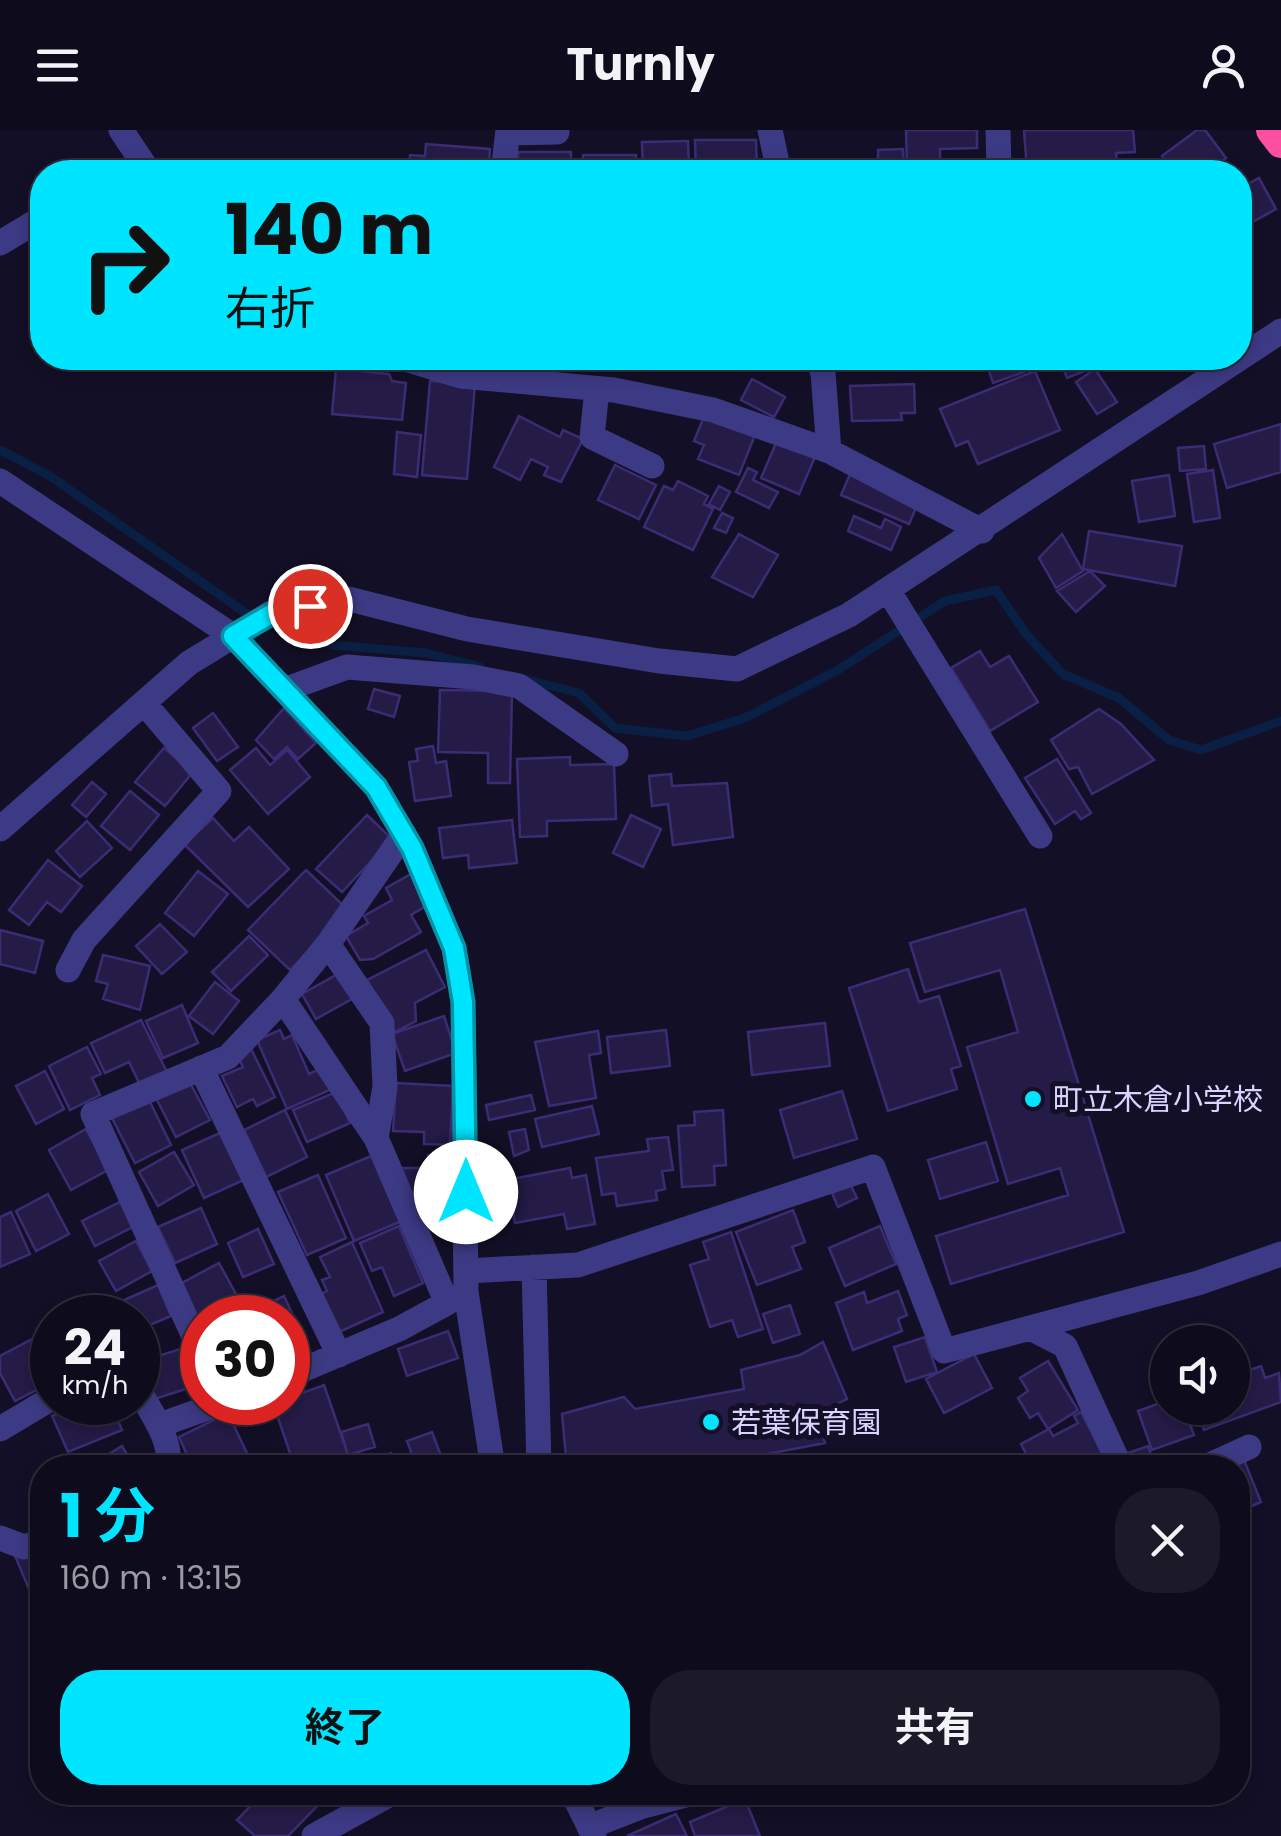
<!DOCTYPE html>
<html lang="ja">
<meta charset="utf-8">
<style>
:root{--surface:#0e0b1c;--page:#1c1929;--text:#f1f3f6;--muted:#9b9ba3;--line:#2e2b3b;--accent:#00e5ff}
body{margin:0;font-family:Poppins,"Noto Sans JP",sans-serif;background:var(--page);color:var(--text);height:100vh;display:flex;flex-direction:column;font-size:38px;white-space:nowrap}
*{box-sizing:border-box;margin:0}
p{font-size:32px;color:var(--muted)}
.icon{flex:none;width:55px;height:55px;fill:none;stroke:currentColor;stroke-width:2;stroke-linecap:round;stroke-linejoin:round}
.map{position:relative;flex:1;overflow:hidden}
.side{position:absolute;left:30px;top:1325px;width:1220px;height:350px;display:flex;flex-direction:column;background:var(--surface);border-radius:40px;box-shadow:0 5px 15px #0003,0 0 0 2px var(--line)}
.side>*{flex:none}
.banner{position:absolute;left:30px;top:30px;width:1222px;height:210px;border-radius:40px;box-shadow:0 5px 15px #0003,0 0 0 2px var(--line);background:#00e5ff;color:#111;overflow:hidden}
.tools{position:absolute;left:1150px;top:1195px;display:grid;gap:20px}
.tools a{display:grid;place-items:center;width:100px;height:100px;border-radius:50%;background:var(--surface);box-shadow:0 5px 15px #0003,0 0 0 2px var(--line);font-size:50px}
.speed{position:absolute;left:30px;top:1165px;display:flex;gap:20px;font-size:50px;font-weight:700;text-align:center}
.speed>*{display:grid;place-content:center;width:130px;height:130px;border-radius:50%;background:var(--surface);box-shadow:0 5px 15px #0003,0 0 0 2px var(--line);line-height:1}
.speed small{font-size:25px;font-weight:400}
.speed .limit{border:15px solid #d22;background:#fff;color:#111}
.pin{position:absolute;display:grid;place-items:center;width:85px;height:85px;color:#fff;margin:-42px;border:5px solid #fff;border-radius:50%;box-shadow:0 2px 10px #0007}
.me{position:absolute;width:110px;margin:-55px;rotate:0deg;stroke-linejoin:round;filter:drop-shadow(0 0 8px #0008)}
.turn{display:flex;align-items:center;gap:35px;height:210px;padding:0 30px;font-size:45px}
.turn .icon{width:130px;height:130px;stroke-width:2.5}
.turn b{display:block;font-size:70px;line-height:85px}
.round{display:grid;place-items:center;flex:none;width:105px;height:105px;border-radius:40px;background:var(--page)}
.headline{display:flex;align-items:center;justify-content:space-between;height:170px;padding:0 30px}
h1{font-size:60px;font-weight:700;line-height:75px;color:var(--accent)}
.cta{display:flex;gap:20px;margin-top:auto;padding:20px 30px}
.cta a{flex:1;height:115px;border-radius:40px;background:var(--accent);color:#111;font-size:40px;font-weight:700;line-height:115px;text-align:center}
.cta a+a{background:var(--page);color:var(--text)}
header{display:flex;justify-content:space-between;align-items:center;height:130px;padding:0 30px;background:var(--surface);font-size:45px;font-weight:700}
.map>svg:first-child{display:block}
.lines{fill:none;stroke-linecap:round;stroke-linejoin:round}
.stream{stroke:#0a1f44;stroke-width:9}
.building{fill:#241b47;stroke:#3b2d73;stroke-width:2.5}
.minor{stroke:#3d3a85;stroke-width:25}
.highway{stroke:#ff4fa3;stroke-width:30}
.route-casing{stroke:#0095a6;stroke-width:25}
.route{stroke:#00e5ff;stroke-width:18}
.poi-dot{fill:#00e5ff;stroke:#130f26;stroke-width:4}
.labels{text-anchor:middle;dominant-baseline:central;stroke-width:10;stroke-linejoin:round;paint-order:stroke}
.poi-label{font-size:30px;fill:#d9d4ff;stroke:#130f26;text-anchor:start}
</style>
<header><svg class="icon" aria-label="menu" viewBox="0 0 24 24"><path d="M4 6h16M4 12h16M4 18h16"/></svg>Turnly<svg class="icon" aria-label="person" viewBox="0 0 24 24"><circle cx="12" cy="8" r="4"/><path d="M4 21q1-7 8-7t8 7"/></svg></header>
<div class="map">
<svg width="1281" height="1706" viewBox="0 0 1281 1706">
<rect width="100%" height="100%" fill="#130f26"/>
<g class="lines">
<path class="stream" d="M0,320L50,346L250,486L333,515L426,523L480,537
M524,549L579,563L615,598L687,606L745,588L838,540L945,471L996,460L1026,504L1063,544L1119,568L1169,610L1201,620L1281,591"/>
</g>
<path class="building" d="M906,0H977V18L940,19V37L907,38Z
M1024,0H1133L1135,22L1116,23L1117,34L1027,41Z
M1197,0H1205L1226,28L1207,42H1175L1162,26Z
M695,10H756L757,42H696Z
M688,11L689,42H643L642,12Z
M426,14L490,19L488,42H409L410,25L425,26Z
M903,19L904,42H878V20Z
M518,22H571V42H518Z
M583,25H636L635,42H583Z
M856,34H874L875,42H856Z
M1259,48L1276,79L1240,99V53L1242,57Z
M1018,228L1024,242L993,253L985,229Z
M1059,228H1094L1098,236L1067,248Z
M336,239L389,244L392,251L406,253L402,290L332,284Z
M1095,239L1117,272L1097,284L1076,252Z
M1035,241L1060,300L978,334L968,311L956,316L940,279Z
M752,249L785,267L774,287L741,270Z
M430,251L475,255L467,349L422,345Z
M914,254L915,283H901L902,290L852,291L850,256Z
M705,284L755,305L739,345L698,329L704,315L694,311Z
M519,286L560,307L563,300L583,309L561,352L544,345L548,337L531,329L520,350L494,337Z
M1281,294V342L1227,358L1214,314Z
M397,302L421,305L417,347L394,344Z
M777,311L815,327L799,364L761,348Z
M1204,316L1206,339L1180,341L1178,318Z
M615,335L656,355L639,389L598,370Z
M748,338L757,342L753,350L778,362L769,378L736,362Z
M1213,340L1220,388L1194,392L1187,344Z
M851,342L919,371L909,394L841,365Z
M1169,345L1175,386L1139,392L1132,351Z
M678,351L708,366L704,374L713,379L693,420L644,397L664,356L673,360Z
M719,356L730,362L720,380L709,374Z
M722,383L733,388L726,403L714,398Z
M854,386L881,398L885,389L901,397L891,420L848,401Z
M1089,401L1182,416L1175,456L1083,439Z
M739,404L778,425L753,467L712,447Z
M1062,404L1083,441L1056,458L1039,428Z
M1090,441L1105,456L1076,482L1057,461Z
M980,521L990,537L1009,526L1038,572L990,601L951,538Z
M374,559L400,566L394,587L368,579Z
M440,560L512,561L510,653H488V623L438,622Z
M284,578L316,613L298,629L287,617L274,629L256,610Z
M1099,579L1121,594L1154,630L1092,664L1078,637L1069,639L1051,610Z
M213,583L238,617L217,631L193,598Z
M433,616L436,633L446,631L451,666L415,671L409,632L418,631L416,619Z
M164,618L193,642L165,676L135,652Z
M256,618L270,635L287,620L310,647L268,684L230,640Z
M570,627V635L614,634L616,689L547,691V706L520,707L517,629Z
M1057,629L1091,683L1081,689L1075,681L1055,694L1025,648Z
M671,644L672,656L727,653L733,707L673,715L668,674L652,676L649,646Z
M92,652L106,664L86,687L72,675Z
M130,661L159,685L130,720L101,696Z
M367,685L392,709L342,762L316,739Z
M631,685L661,699L643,737L613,723Z
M213,688L234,711L249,697L289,739L248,777L184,714Z
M512,690L517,733L469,738L468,725L443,728L439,698Z
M87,691L112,718L80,747L56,721Z
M48,730L82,756L61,782L47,772L29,795L9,780Z
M306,740L348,780L290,840L248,800Z
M198,741L228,764L194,806L165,783Z
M411,744L429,774L411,785L421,802L373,829L360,830L346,806L368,793L364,786L392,770L386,758Z
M1025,779L1124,1102L951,1154L936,1106L1068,1065L1060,1038L1008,1054L967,917L1018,902L1000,840L925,862L910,813Z
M160,794L187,822L162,844L136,816Z
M0,800L43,811L35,843L0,834Z
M249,806L268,825L231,861L212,842Z
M426,820L445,857L415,873L416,891L395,902L367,850Z
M103,825L150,836L140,880L103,869L108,854L96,851Z
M908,839L919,872L939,866L961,936L951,939L957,959L888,981L849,858Z
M343,841L357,866L316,889L302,864Z
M215,852L239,871L213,904L189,886Z
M182,875L198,913L163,928L146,891Z
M444,886L456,923L405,941L392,904Z
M141,890L167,942L140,955L129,932L105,943L91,913Z
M825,893L830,936L752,945L748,902Z
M280,900L284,909L292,905L309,944L322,938L332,959L287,979L257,910Z
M666,900L670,936L611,943L607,907Z
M598,901L601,923L589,925L596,968L549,976L535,912Z
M87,917L101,944L92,948L100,965L70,980L49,936Z
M251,919L275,967L257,976L253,969L237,977L222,946L243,937L237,925Z
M45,941L64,979L36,994L16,956Z
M189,951L210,990L176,1007L156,968Z
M396,953L453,956L450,1015L424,1014V1002L393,1001Z
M842,961L857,1009L794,1028L780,980Z
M336,962L350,993L307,1012L293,980Z
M531,965L535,980L489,990L486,975Z
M149,970L171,1015L135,1033L112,988Z
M592,976L599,1004L542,1017L535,989Z
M285,980L307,1027L266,1047L244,1000Z
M723,980L726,1035L714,1036L715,1055L682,1057L678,996L695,995L694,982Z
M86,999L108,1040L71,1060L49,1020Z
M525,999L529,1020L514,1026L509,1002Z
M222,1002L244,1050L204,1068L182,1020Z
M668,1007L673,1040L662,1041L665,1059L656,1061L657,1070L617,1076L615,1063L602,1065L596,1028L649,1021L647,1009Z
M986,1012L998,1051L940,1069L928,1030Z
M174,1022L194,1055L158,1076L139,1042Z
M376,1024L402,1091L354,1111L326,1045Z
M428,1025H452L453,1088L416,1089L401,1038H428Z
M570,1038L572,1048L586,1045L595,1094L567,1099L564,1084L515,1093L507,1050Z
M318,1045L346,1108L307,1125L278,1062Z
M850,1054L857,1068L838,1077L832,1063Z
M48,1064L69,1104L36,1121L16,1081Z
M124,1070L137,1095L95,1116L82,1091Z
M201,1078L217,1114L175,1133L158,1097Z
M793,1080L805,1112L792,1117L801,1139L757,1155L736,1102Z
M11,1082L30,1124L0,1137V1087Z
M399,1096L423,1153L394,1166L382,1137L372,1141L360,1113Z
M880,1096L896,1134L845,1156L829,1118Z
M258,1099L274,1134L243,1147L228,1113Z
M731,1102L763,1199L738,1207L732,1190L710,1197L690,1135L709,1129L703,1112Z
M136,1111L152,1141L116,1161L99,1131Z
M352,1112L383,1182L339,1202L321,1164L327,1161L322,1150L330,1147L320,1127Z
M219,1133L237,1166L198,1187L180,1154Z
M158,1155L171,1186L138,1200V1188H127L120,1172Z
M898,1161L907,1185L898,1189L902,1201L853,1220L836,1173L864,1162L867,1173Z
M284,1166L308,1218L288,1227V1188H239Z
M101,1168L110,1188H61Z
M790,1175L800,1204L773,1213L763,1184Z
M448,1201L458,1228L407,1246L398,1219Z
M40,1205L52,1228V1252L15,1271L0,1243V1226Z
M925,1207L937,1242L906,1252L894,1217Z
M823,1212L847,1269L831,1277L833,1294L820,1295L825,1313L693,1338H567L562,1284L624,1267L635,1279L744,1259L741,1240L800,1225Z
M183,1218L195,1256L152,1270L140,1232Z
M974,1224L992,1258L944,1283L926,1249Z
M1048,1231L1078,1280L1048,1299L1038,1283L1030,1288L1018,1268L1028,1261L1020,1248Z
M1261,1236L1265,1248L1279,1243L1281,1272L1204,1300L1196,1278H1232V1246Z
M324,1255L348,1325L312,1338H295L273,1273L288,1272V1268Z
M1168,1270V1278H1184L1194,1305L1152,1320L1138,1281Z
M84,1272H110L122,1300L68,1322L52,1286Z
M1081,1282L1105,1328L1087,1338L1033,1337L1021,1314L1049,1299L1053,1306L1078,1293L1074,1286Z
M228,1283L254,1338H193L179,1307Z
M368,1294L375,1317L348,1325L341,1302Z
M432,1302L441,1326L416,1335L407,1311Z
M122,1316L135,1338H86Z
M1148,1316L1155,1338H1133L1128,1323Z
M391,1323L396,1338H349Z
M1244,1330L1261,1372L1238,1382V1338H1226Z
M42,1415V1470L35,1473L15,1426Z
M264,1662H321L326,1667L288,1706H255L237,1690Z
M745,1669L760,1706H695L690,1692Z
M676,1684L687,1706H627Z"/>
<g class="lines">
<path class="minor" d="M121,0L149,42
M770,0L779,42
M998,0L999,42
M508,3L557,2
M503,42L508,0
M0,113L42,88
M402,228L461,246L614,260L713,280L829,321L982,401
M817,228L823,243L829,321
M597,259L592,307L652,336
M0,351L233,506L376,657L412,718L454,818L463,872L466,1162L493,1338
M888,460L1040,706
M284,560L347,537L473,547L519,556L616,624
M0,699L189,533L271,483L349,469L467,499L659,531L737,539L849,485L1281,201
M404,704L328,814L382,893L385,957L376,1008L447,1173L466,1162
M328,814L283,869L376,1008
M68,840L84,810L219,661L144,573
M201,938L339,1225
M534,1137L539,1338
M466,1141L578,1135L873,1037L944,1221L1198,1153L1281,1124
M1032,1199L1065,1216L1121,1338
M202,1224L93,984L228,927L283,869
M288,1246L399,1199L447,1173
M138,1257C150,1284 172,1306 168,1338
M160,1295L224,1272
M0,1299L52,1268
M1203,1338L1249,1317
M0,1408L24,1417L42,1411
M572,1662L594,1706
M589,1697L640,1677L698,1662
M314,1706L394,1662"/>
<path class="highway" d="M1271,0L1281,13"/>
</g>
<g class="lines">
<defs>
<path id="route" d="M310,476L271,484L233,506L376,657L412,718L454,818L463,872L466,1062"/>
</defs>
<use href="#route" class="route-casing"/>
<use href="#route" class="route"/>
</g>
<g class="poi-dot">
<circle cx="1033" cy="969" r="10"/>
<circle cx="711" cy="1292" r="10"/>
</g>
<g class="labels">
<g class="poi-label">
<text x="1053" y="969">町立木倉小学校</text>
<text x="731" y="1292">若葉保育園</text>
</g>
</g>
</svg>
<div class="tools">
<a><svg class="icon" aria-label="sound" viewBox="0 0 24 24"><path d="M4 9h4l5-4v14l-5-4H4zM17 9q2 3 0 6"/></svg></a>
</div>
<div class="speed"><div>24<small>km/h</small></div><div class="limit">30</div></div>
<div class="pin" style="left:310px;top:476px;background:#d93025"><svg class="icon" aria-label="arrive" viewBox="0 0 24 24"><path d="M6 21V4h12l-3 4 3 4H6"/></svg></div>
<svg class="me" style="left:466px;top:1062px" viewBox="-20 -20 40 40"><circle r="19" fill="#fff"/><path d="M0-13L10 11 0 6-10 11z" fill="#00e5ff"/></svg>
<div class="banner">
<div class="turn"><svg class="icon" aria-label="right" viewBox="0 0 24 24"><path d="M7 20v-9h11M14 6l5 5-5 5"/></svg><div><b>140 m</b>右折</div></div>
</div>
<section class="side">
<div class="headline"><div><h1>1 分</h1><p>160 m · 13:15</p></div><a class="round"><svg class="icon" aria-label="close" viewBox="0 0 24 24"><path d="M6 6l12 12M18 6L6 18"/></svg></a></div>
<div class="cta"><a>終了</a><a>共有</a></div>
</section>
</div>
